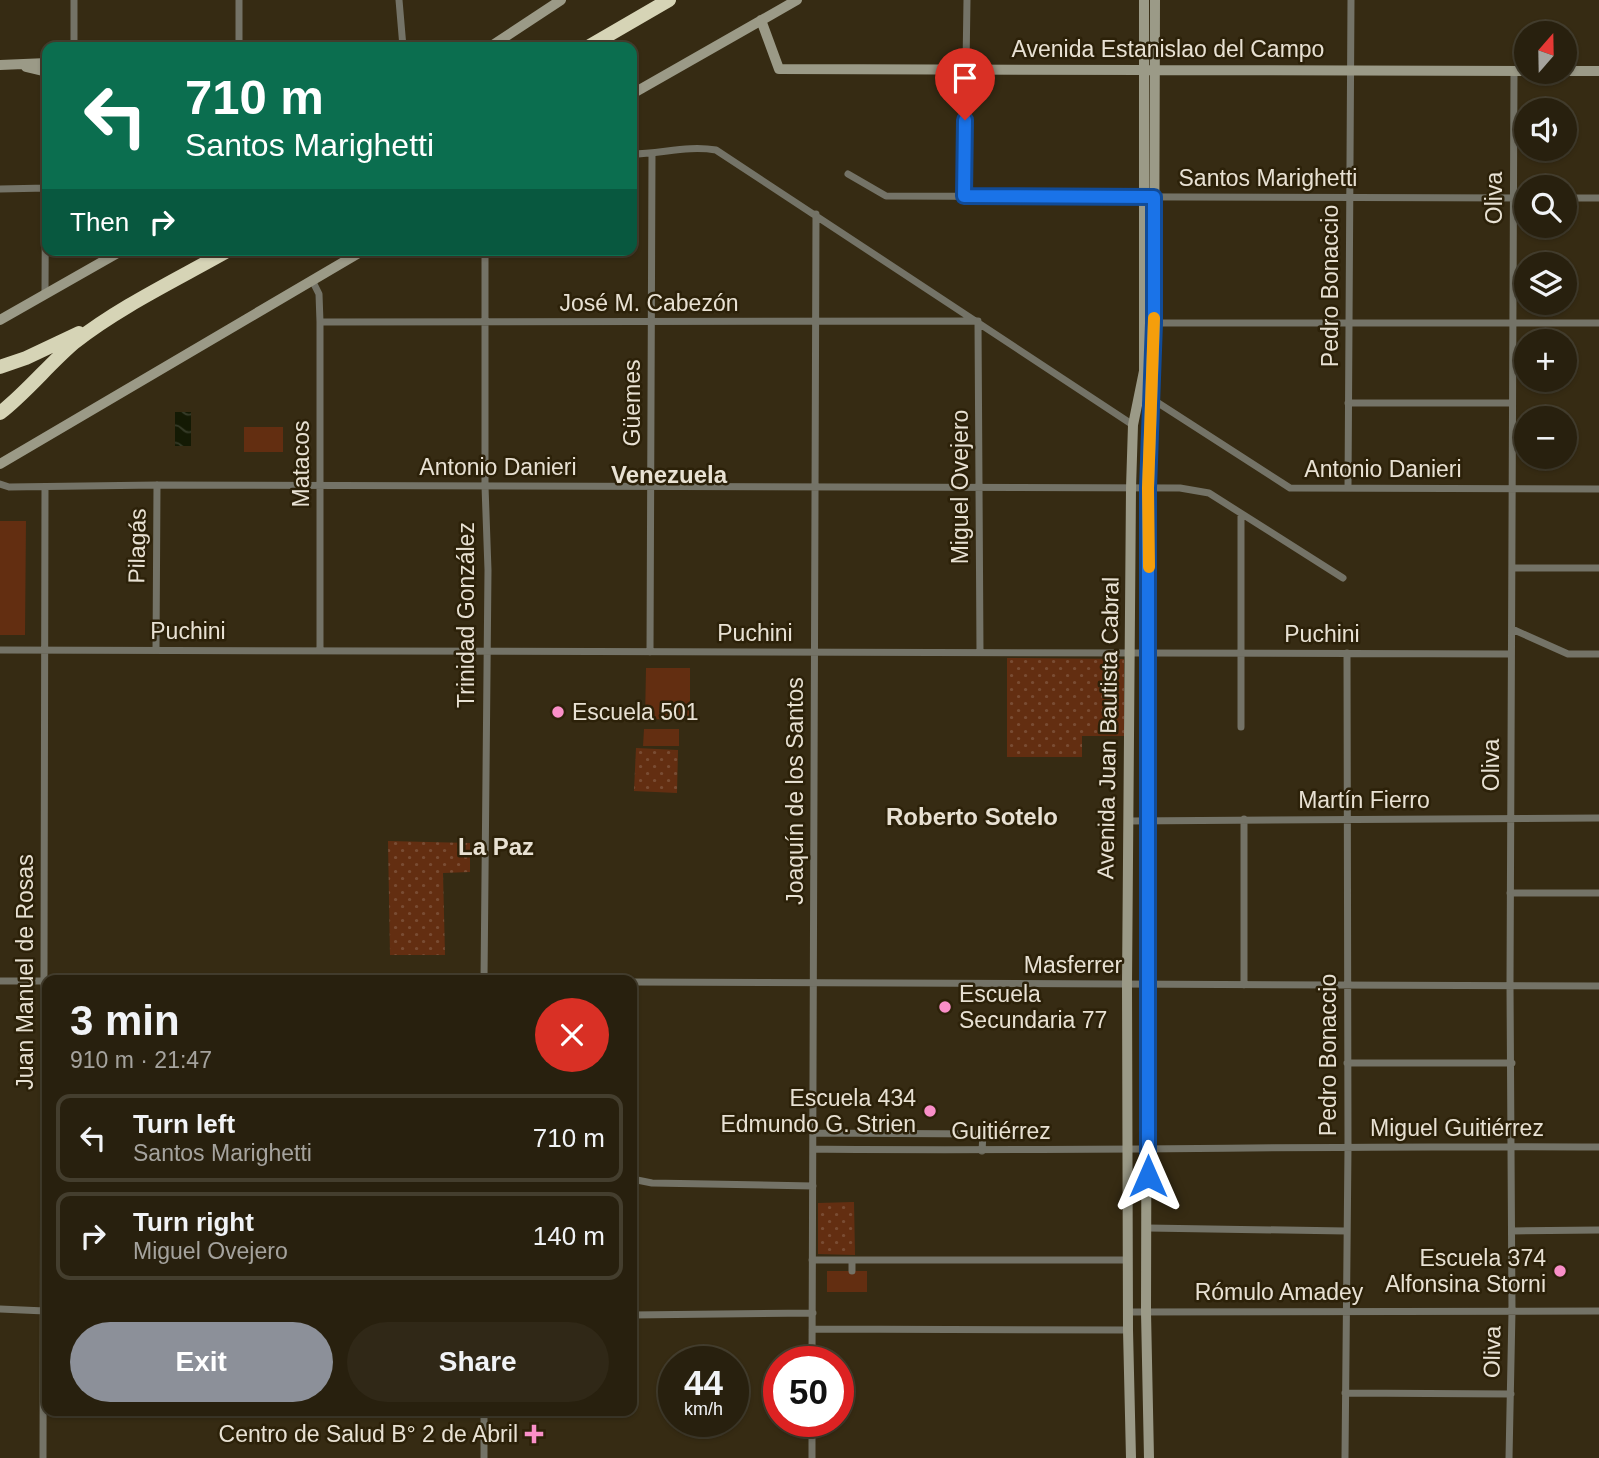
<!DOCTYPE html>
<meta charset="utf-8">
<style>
:root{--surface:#28200e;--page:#302817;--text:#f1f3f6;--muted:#a5a39e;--line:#443e2e;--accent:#8c9099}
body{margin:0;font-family:Helvetica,sans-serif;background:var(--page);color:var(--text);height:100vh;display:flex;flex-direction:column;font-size:26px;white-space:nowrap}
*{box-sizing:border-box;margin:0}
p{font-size:23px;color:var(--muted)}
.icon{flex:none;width:38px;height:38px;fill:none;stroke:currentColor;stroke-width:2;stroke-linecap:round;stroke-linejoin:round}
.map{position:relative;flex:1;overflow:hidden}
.details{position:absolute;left:42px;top:975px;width:595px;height:441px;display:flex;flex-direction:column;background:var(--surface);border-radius:14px;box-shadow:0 2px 5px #0004,0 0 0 2px var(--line)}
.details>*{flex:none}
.hud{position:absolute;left:42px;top:42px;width:595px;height:214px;border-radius:14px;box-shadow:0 2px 5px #0004,0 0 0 2px var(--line);background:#0b6e4f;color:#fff;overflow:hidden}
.needle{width:46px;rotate:20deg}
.buttons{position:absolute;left:1514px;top:21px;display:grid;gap:14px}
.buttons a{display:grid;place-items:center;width:63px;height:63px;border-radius:50%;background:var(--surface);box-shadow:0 2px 5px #0004,0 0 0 2px var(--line);font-size:35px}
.speed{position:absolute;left:658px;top:1346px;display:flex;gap:14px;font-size:35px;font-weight:700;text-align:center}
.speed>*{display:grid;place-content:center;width:91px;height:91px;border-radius:50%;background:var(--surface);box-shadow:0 2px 5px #0004,0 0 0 2px var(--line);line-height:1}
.speed small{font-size:18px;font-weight:400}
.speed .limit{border:10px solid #d22;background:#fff;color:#111}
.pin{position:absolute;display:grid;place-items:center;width:60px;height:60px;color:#fff;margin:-72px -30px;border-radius:50% 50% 50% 0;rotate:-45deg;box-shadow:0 0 7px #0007}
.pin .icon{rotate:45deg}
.me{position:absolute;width:77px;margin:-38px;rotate:0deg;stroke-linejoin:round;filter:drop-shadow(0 0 5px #0008)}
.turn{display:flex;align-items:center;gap:24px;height:147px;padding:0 28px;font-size:32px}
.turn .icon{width:91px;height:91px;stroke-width:2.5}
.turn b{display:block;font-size:49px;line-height:60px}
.then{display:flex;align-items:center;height:66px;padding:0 28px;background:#0003;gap:14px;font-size:26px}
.round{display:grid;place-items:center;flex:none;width:74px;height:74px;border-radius:37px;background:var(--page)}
.overview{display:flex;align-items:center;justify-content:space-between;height:119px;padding:0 28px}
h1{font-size:42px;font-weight:700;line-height:52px}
.primary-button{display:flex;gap:14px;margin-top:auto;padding:14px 28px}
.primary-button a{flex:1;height:80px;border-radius:42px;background:var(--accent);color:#fff;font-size:28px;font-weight:700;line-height:80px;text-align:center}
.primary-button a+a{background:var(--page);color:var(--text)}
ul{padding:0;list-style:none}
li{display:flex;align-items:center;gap:21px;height:88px;margin:0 14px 10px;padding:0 14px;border:4px solid var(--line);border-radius:14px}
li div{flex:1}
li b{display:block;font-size:26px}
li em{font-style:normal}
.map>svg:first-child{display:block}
.grass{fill:#632e11}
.park{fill:url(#park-dots)}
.water{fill:url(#water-waves)}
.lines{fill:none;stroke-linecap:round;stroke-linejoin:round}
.street{stroke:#747367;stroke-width:7}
.secondary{stroke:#9b9a87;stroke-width:10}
.highway{stroke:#d6d4b6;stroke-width:14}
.route-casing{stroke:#114b97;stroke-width:18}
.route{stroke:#1a73e8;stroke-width:12}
.slow{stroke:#f59e0b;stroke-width:12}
.poi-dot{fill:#fa8fc8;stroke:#2c2109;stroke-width:2.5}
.labels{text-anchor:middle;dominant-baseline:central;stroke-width:5;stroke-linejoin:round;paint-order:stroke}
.street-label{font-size:23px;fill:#e8e1d3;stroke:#2c2109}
.poi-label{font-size:23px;fill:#e8e1d3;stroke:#2c2109;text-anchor:end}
.neighbourhood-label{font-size:24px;font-weight:bold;fill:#e8e1d3;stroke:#2c2109}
</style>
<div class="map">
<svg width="1599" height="1458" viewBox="0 0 1599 1458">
<defs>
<pattern id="park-dots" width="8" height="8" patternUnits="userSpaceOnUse" patternTransform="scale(1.75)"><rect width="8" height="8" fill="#632e11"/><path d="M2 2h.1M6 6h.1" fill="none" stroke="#794c33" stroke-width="1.8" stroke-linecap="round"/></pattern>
<pattern id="water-waves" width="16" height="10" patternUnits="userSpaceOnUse" patternTransform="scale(1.75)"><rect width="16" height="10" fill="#141a04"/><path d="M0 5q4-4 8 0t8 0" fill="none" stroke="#363b28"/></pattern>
</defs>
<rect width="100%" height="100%" fill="#362b13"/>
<path class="grass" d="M244,427H283V452H244Z
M0,521H26L25,635H0Z
M646,668H690V720L645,719Z
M644,729H679V746H643Z
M827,1271H867V1292H827Z"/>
<path class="park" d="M1007,658L1124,659V736H1082V757H1007Z
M636,748L678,750L677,793L634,791Z
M388,841L470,843V872L443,873L445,955H390Z
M854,1202L855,1255L818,1254V1203Z"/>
<path class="water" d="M175,412H191V446H175Z"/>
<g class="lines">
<path class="street" d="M399,0L403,47
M74,47V0
M239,47V0
M632,154C661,154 687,145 716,150L1133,425
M848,174L886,196L1526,198
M0,189L47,188
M964,196L967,0
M1564,198H1599
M312,280L319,294L320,322V651
M45,295L46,70
M320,322L978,321L980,652
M1152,323H1599
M1152,399L1290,488L1599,489
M1348,403H1512
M0,484L9,487L157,485L1180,488L1209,493L1343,578
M1348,488L1351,0
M1512,568H1599
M1512,629L1568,654H1599
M0,650L1510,654
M156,650L157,485
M650,652L652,154
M1241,727V514
M1244,819V985
M1129,821L1599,818
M1510,893H1599
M484,980L488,570L485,486V250
M0,981H47
M632,982L1599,986
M1347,1063H1512
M813,1133L983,1134L982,1151
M813,1149C1075,1152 1337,1145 1599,1147
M632,1179L652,1183L813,1186
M1148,1228L1346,1231
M1512,1231L1599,1230
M812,1260H1128
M852,1271V1260
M0,1309L45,1311
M1128,1312L1599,1311
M632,1315L813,1313
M812,1329L1128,1330
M812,1362L816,214
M1345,1393L1511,1394
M43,1458L45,487
M484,1458V1410
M812,1458V1421
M1345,1458L1348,1148L1347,653
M1509,1458L1512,1311L1510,985L1514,71"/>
<path class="secondary" d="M761,20L779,69L1526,71
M490,47L561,0
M0,65L47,63
M26,67L47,72
M1564,71H1599
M632,94L797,0
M0,320L123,250
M0,464L364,250
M1131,1458L1128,1330L1127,984L1131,488L1133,425L1144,371V0
M1149,1458L1146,1312L1148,488L1154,323L1155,0"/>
<path class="highway" d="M588,47L669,0
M0,367L26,358L79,333
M0,413C27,392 49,364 75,342C119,307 180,278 229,250"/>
</g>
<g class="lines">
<defs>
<path id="route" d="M965,120L964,196L1154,197V323L1148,488V1176"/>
</defs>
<use href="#route" class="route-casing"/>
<use href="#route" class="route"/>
<path class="slow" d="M1149,567L1148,488L1154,318"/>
</g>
<g class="poi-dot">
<circle cx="558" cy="712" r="7"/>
<circle cx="945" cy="1007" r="7"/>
<circle cx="930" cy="1111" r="7"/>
<circle cx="1560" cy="1271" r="7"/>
<path d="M530.5 1423.5h7v7h7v7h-7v7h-7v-7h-7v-7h7z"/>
</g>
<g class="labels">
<g class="street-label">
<text x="1168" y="49">Avenida Estanislao del Campo</text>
<text x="1268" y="178">Santos Marighetti</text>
<text transform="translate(1494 198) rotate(-90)">Oliva</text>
<text transform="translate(1330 286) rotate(-90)">Pedro Bonaccio</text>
<text x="649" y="303">José M. Cabezón</text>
<text transform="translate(632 403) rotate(-90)">Güemes</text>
<text transform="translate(301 464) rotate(-90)">Matacos</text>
<text x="498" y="467">Antonio Danieri</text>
<text x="1383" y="469">Antonio Danieri</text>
<text transform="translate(960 487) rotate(-90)">Miguel Ovejero</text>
<text transform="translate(137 546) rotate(-89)">Pilagás</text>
<text transform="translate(466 615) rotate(-90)">Trinidad González</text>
<text x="188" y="631">Puchini</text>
<text x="755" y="633">Puchini</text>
<text x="1322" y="634">Puchini</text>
<text transform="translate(1108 728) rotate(-89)">Avenida Juan Bautista Cabral</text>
<text transform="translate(1491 765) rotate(-90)">Oliva</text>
<text transform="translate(795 791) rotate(-90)">Joaquín de los Santos</text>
<text x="1364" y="800">Martín Fierro</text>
<text x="1073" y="965">Masferrer</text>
<text transform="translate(25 972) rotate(-90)">Juan Manuel de Rosas</text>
<text transform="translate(1328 1055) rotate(-90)">Pedro Bonaccio</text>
<text x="1457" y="1128">Miguel Guitiérrez</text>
<text x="1001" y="1131">Guitiérrez</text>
<text x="1279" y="1292">Rómulo Amadey</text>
<text transform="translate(1492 1352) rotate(-89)">Oliva</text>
</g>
<g class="poi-label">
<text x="572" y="712" text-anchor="start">Escuela 501</text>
<text x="959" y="994" text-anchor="start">Escuela<tspan x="959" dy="26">Secundaria 77</tspan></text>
<text x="916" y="1098">Escuela 434<tspan x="916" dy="26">Edmundo G. Strien</tspan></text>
<text x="1546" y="1258">Escuela 374<tspan x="1546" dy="26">Alfonsina Storni</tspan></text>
<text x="518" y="1434">Centro de Salud B° 2 de Abril</text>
</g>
<g class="neighbourhood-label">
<text x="669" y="474">Venezuela</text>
<text x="972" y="816">Roberto Sotelo</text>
<text x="496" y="846">La Paz</text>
</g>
</g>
</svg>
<div class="buttons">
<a><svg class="needle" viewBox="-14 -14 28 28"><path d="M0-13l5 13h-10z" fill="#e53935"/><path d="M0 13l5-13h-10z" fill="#a5a39e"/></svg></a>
<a><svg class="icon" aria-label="sound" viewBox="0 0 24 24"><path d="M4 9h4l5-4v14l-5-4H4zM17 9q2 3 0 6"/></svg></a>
<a><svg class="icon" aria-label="search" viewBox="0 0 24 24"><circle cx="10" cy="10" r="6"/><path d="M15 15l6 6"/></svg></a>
<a><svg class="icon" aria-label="layers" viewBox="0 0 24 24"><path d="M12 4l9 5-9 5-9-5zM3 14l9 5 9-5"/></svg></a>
<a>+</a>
<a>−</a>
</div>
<div class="speed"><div>44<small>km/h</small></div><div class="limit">50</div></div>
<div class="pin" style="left:965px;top:120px;background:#d93025"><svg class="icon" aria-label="arrive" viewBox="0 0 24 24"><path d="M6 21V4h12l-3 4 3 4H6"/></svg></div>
<svg class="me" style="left:1148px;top:1176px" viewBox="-20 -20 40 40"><path d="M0-17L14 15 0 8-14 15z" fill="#1a73e8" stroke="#fff" stroke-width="4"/></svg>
<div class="hud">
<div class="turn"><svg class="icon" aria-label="left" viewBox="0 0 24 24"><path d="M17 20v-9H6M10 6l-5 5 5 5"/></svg><div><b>710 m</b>Santos Marighetti</div></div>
<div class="then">Then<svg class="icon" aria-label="right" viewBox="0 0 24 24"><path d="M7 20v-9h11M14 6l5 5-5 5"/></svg></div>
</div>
<section class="details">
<div class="overview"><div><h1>3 min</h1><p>910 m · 21:47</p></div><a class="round" style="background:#d93025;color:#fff"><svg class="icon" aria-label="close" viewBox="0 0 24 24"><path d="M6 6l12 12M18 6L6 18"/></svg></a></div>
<ul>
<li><svg class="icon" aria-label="left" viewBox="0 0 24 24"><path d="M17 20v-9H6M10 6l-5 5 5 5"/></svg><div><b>Turn left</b><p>Santos Marighetti</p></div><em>710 m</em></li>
<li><svg class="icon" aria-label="right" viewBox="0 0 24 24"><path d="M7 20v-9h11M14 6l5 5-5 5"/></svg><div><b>Turn right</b><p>Miguel Ovejero</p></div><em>140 m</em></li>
</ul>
<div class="primary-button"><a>Exit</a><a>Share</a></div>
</section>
</div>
